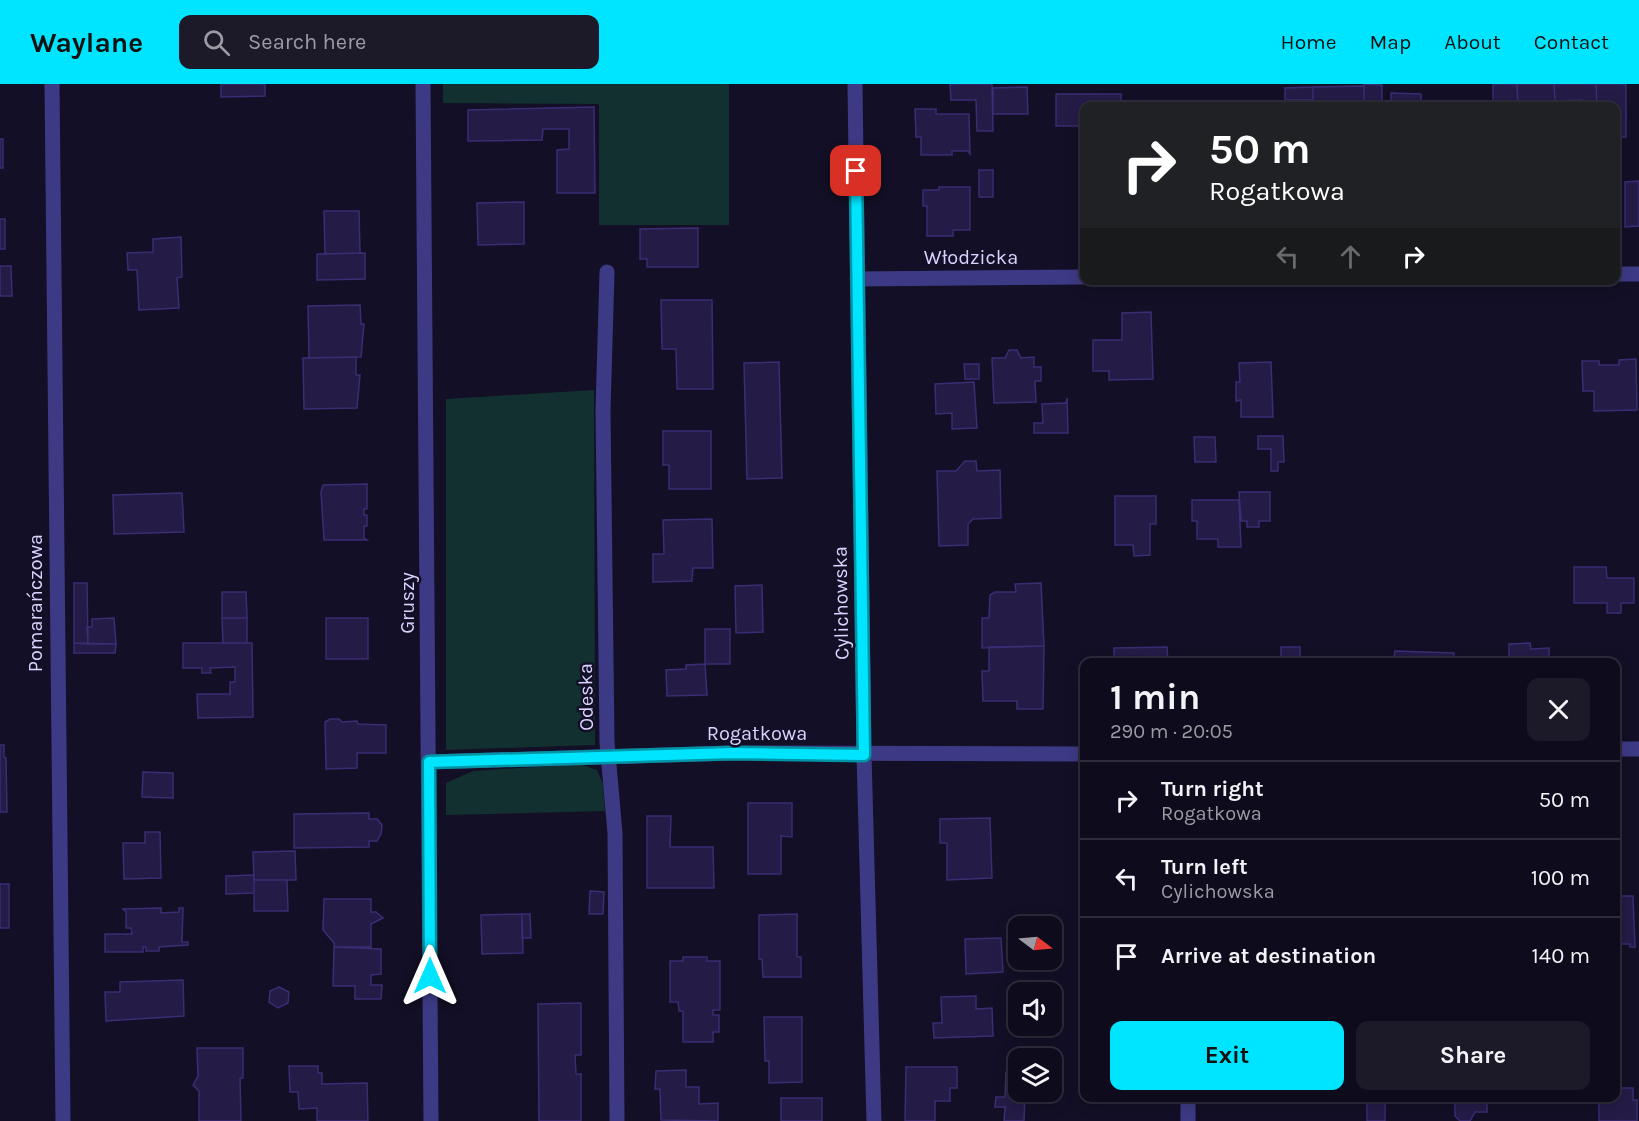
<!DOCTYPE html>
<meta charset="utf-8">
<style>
:root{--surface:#0e0b1c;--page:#1c1929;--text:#f1f3f6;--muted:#9b9ba3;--line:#2e2b3b;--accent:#00e5ff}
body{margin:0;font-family:Karla,sans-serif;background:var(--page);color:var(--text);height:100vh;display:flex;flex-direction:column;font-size:22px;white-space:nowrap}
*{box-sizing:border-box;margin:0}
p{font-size:20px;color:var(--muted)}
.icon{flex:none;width:33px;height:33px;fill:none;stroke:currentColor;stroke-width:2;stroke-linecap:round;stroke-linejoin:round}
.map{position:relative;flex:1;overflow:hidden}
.side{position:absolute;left:1080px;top:574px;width:540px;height:444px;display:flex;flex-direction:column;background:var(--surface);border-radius:12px;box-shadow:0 3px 15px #0003,0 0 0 2px var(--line)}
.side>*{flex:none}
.top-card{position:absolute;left:1080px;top:18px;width:540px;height:183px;border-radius:12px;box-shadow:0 3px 15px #0003,0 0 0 2px var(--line);background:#202124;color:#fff;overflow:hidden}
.needle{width:39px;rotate:106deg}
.buttons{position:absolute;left:1008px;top:832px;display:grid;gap:12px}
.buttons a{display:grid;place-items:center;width:54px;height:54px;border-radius:12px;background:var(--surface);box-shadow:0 3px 15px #0003,0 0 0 2px var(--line);font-size:30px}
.pin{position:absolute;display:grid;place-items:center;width:51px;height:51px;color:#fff;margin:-26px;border-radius:12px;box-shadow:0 3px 9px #0006}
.me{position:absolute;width:66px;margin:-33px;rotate:0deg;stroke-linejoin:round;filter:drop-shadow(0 0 4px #0008)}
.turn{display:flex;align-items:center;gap:21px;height:126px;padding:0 30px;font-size:27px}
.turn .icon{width:78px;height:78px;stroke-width:2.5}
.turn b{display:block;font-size:42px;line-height:51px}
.lanes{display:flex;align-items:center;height:57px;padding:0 30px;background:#0003;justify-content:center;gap:30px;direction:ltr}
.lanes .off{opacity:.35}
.round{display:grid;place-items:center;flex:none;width:63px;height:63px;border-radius:12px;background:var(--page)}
.summary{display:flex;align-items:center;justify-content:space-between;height:102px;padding:0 30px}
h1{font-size:36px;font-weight:700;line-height:45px}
.primary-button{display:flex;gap:12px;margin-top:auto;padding:12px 30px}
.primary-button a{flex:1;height:69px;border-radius:12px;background:var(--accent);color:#111;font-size:24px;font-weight:700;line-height:69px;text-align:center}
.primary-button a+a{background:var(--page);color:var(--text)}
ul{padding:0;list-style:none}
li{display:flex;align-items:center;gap:18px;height:78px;padding:0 30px;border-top:2px solid var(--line)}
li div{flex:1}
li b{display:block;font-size:22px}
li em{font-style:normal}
header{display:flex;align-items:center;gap:36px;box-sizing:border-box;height:84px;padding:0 30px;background:var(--accent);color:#111}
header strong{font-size:28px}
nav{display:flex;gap:33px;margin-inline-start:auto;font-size:21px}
.search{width:420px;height:54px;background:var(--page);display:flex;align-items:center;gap:15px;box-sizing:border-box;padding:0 21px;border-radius:12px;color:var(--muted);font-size:22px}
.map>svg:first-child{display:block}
.green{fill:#12302f}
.building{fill:#241b47;stroke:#3b2d73;stroke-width:1.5}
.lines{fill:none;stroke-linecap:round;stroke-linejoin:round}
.minor{stroke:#3d3a85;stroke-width:15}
.route-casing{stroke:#0095a6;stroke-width:15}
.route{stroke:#00e5ff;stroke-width:10}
.labels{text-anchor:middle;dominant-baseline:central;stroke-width:5;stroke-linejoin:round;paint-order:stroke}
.street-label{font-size:20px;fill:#d9d4ff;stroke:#130f26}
</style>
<header>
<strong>Waylane</strong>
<div class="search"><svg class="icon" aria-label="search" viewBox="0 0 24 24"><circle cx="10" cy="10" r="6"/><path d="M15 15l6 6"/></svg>Search here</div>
<nav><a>Home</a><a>Map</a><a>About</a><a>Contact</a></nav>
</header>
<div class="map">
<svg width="1639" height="1037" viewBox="0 0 1639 1037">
<rect width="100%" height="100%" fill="#130f26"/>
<path class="green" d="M443,0H729V141H599V20L443,19Z
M594,306L595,661L446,666V315Z
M580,680L597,686L603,700L605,727L446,731V699L473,687Z"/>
<path class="building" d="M221,0H265V12L221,13Z
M950,0H992L993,47H977L976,16H951Z
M1364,0L1382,1V22H1364Z
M1493,0H1517L1518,22H1493Z
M1517,0H1554L1555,17L1518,18Z
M1554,0H1596L1597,22H1582V16L1555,17Z
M1596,0H1626V53H1616V22H1597Z
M1364,2V22H1313V3Z
M1027,3L1028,30H993V4Z
M1313,3V16H1285V4Z
M1391,9L1421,10V21L1427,22H1391Z
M1056,10H1121V22H1084V42H1056Z
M594,23L595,109H557V66L569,65V45H543L542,56L468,57V26Z
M915,25H936V30H969L970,70L968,67H952V71H921V53H916Z
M0,55H3V84H0Z
M979,86H993V113H979Z
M1639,97V142L1625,143V98Z
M939,103H970V146H953V152H927V122H923V106H939Z
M524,118V160L478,161L477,119Z
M324,127H359L360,169L325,170Z
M0,135H5V165H0Z
M698,144V183H647V175H640V145Z
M181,153L182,193L177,194L179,224L139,226L137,186H128L127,169L153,168V155Z
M365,169V195L317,196V170Z
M0,182H11L12,212H0Z
M661,216H712L713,305H677L676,265H662Z
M360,221L361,240H364L361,273L309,274L308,222Z
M1151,228L1153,295L1109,296V287H1093V256H1122V229Z
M1009,266H1017L1021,274L1034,273V283H1041V297H1035L1036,318L994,319L992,274H1005Z
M356,273V291H360L357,324L304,325L303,274Z
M1636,275L1637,326L1594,327V307H1583L1582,277H1599V281H1619V276Z
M779,278L782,394L747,395L744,279Z
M1271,278L1273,333H1241V316L1236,317V298H1240L1239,279Z
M964,280H979V295H965Z
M974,298L977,344L952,345V329L936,330L935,300Z
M1067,314L1068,349H1034V339H1043L1042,320L1066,319Z
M663,347H711V405H669V381H663Z
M1258,352H1283L1284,378H1278V387H1271V365H1258Z
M1194,353H1215L1216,378H1195Z
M965,377H976L977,387L1000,386L1001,434L973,435L968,440V461L939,462L937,387H956Z
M367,400V425H364V431H367V442H364V454L367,456H324L321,408L323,401Z
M1239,408H1270V437H1259V443H1247V437H1241Z
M182,409L184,448L114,450L113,411Z
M1115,412H1156V440H1150V471L1134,472L1133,461H1115Z
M1192,416H1239L1241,463H1218V455H1197V437H1192Z
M712,435L713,484H693L692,497L653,498V470H664L663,436Z
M1574,483H1606L1607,494H1634V519H1621V529H1607V519H1574Z
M74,499H87L88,560L74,559Z
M1041,499L1044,562L982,564V534H989L990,511L995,508H1016L1015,500Z
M762,501L763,548L736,549L735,502Z
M222,508H246L247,534H222Z
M114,534L116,560H88L87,543H92V535Z
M222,534H247V559H223Z
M326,534H368V575H326Z
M705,545H730V580H705Z
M74,559L116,560L115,569H74Z
M183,559H252L253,633L198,634L197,610H230V598H235V583L210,584L211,589H202V584H183Z
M1530,559L1531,565L1549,564V579H1509V560Z
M1044,562L1043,625H1017V617H983L982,587H989V563Z
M1167,563L1168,579H1114V564Z
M1281,563H1300V579H1281Z
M1395,567L1454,569V579H1393Z
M705,580L707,611L667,612L666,586L686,585V581Z
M330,635H339L342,638L357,637L358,640L386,641V669H357V684L326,685L325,638Z
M0,661H4V673L6,674L7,728H0Z
M143,688L173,689V714L142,713Z
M748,719H792V753L781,752V790H748Z
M369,729V735H377L382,741L381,750L377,757H369V763L294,764V730Z
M647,732H671L670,763H713L714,804H647Z
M990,734L992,794L947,796V759H940V735Z
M145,748H160L161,794L124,795L123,759H145Z
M295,767L296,796H254L253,768Z
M254,791V809L226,810V792Z
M254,796H287L288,827H254Z
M0,800H9V844H0Z
M590,807L604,808L603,830H589Z
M1616,812H1633L1635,863H1630V860H1616Z
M324,815H371V828H376L383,834L371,840V863H334V859L323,846Z
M161,824V829L179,828V824H183L182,858H188V861L159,863V867H146V863H143V868H105V850H132L131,844H126V828L123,825Z
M522,830L523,869L482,870L481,831Z
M522,830H530L531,854H522Z
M797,830V873H801V893H763L762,875H759V831Z
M1001,854L1003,888L966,890L965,855Z
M334,863L381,865V890L371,891V901H382L381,915H355V902H333Z
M683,873H707V877H720V926H713V931H719V948H713V958H683V927H679L678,918H670V877H683Z
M183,896L184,932L106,937L105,908H120V898Z
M279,903L289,908L288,919L278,924L269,918L270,907Z
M976,912V925L992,924L993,952L934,954L933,939H942L941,913Z
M581,919V971H575L576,990H581V1037H539L538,920Z
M764,933H802V998L769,999V977H765Z
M197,964H243V994H240L241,1037H199V1007L193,1001L198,992Z
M289,982H318V989H322V1000L367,999L368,1037H317V1024L299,1025L298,1008H290Z
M906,983H957V1004H950V1017H935V1037H905Z
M686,986V1003H699V1020L718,1019V1037L661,1036L660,1005H655L656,987Z
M1006,988H1018V1008H1025L1024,1037H1004L1005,1023H995L996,1013H1005Z
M1616,1004H1633V1016H1637V1037H1599V1014H1616Z
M781,1014H822V1037H781Z
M1367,1014H1385V1037H1367Z
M1443,1014H1487V1028H1475L1470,1037H1460L1455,1032V1017H1443Z"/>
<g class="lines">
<path class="minor" d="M52,0L63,1037
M423,0L431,1037
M855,0L864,671L874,1037
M607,188L603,326L607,658L615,749L617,1037
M1616,190H1639
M857,195L1084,193
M1616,665H1639
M429,678L733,669L1084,670
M1188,1014V1037"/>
</g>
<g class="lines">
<defs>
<path id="route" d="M430,892L429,678L733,669L864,671L856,87"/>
</defs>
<use href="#route" class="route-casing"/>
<use href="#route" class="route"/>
</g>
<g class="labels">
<g class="street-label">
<text x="971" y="173">Włodzicka</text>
<text transform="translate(35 519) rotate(-90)">Pomarańczowa</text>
<text transform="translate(407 519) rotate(-90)">Gruszy</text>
<text transform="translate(841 519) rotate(-91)">Cylichowska</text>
<text transform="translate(586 613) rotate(-91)">Odeska</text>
<text x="757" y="649">Rogatkowa</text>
</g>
</g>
</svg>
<div class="buttons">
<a><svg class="needle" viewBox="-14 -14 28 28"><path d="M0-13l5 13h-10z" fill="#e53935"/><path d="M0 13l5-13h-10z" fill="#9b9ba3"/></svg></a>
<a><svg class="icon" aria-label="sound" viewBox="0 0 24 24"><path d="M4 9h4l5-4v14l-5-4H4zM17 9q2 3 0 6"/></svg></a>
<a><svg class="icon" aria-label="layers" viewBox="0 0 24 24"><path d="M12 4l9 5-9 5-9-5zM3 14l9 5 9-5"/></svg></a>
</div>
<div class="pin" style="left:856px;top:87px;background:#d93025"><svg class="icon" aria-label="arrive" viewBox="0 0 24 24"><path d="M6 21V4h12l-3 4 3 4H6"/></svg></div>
<svg class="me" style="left:430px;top:892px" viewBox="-20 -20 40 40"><path d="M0-17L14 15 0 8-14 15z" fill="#00e5ff" stroke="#fff" stroke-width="4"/></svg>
<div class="top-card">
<div class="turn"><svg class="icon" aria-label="right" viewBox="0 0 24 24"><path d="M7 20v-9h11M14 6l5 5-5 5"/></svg><div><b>50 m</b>Rogatkowa</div></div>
<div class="lanes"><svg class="icon off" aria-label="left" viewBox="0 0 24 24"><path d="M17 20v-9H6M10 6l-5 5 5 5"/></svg><svg class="icon off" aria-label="ahead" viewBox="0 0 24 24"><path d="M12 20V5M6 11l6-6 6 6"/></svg><svg class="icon" aria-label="right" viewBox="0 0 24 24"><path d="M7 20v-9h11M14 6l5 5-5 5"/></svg></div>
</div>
<section class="side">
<div class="summary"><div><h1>1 min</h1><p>290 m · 20:05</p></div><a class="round"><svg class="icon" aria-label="close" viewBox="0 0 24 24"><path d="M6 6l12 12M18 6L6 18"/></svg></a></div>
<ul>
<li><svg class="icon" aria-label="right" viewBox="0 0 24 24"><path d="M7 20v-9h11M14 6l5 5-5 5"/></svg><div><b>Turn right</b><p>Rogatkowa</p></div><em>50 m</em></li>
<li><svg class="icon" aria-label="left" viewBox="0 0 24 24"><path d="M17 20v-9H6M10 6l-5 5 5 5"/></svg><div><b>Turn left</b><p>Cylichowska</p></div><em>100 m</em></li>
<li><svg class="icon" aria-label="arrive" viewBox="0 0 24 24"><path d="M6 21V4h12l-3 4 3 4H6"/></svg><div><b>Arrive at destination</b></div><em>140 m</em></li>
</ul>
<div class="primary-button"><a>Exit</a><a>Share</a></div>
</section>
</div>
